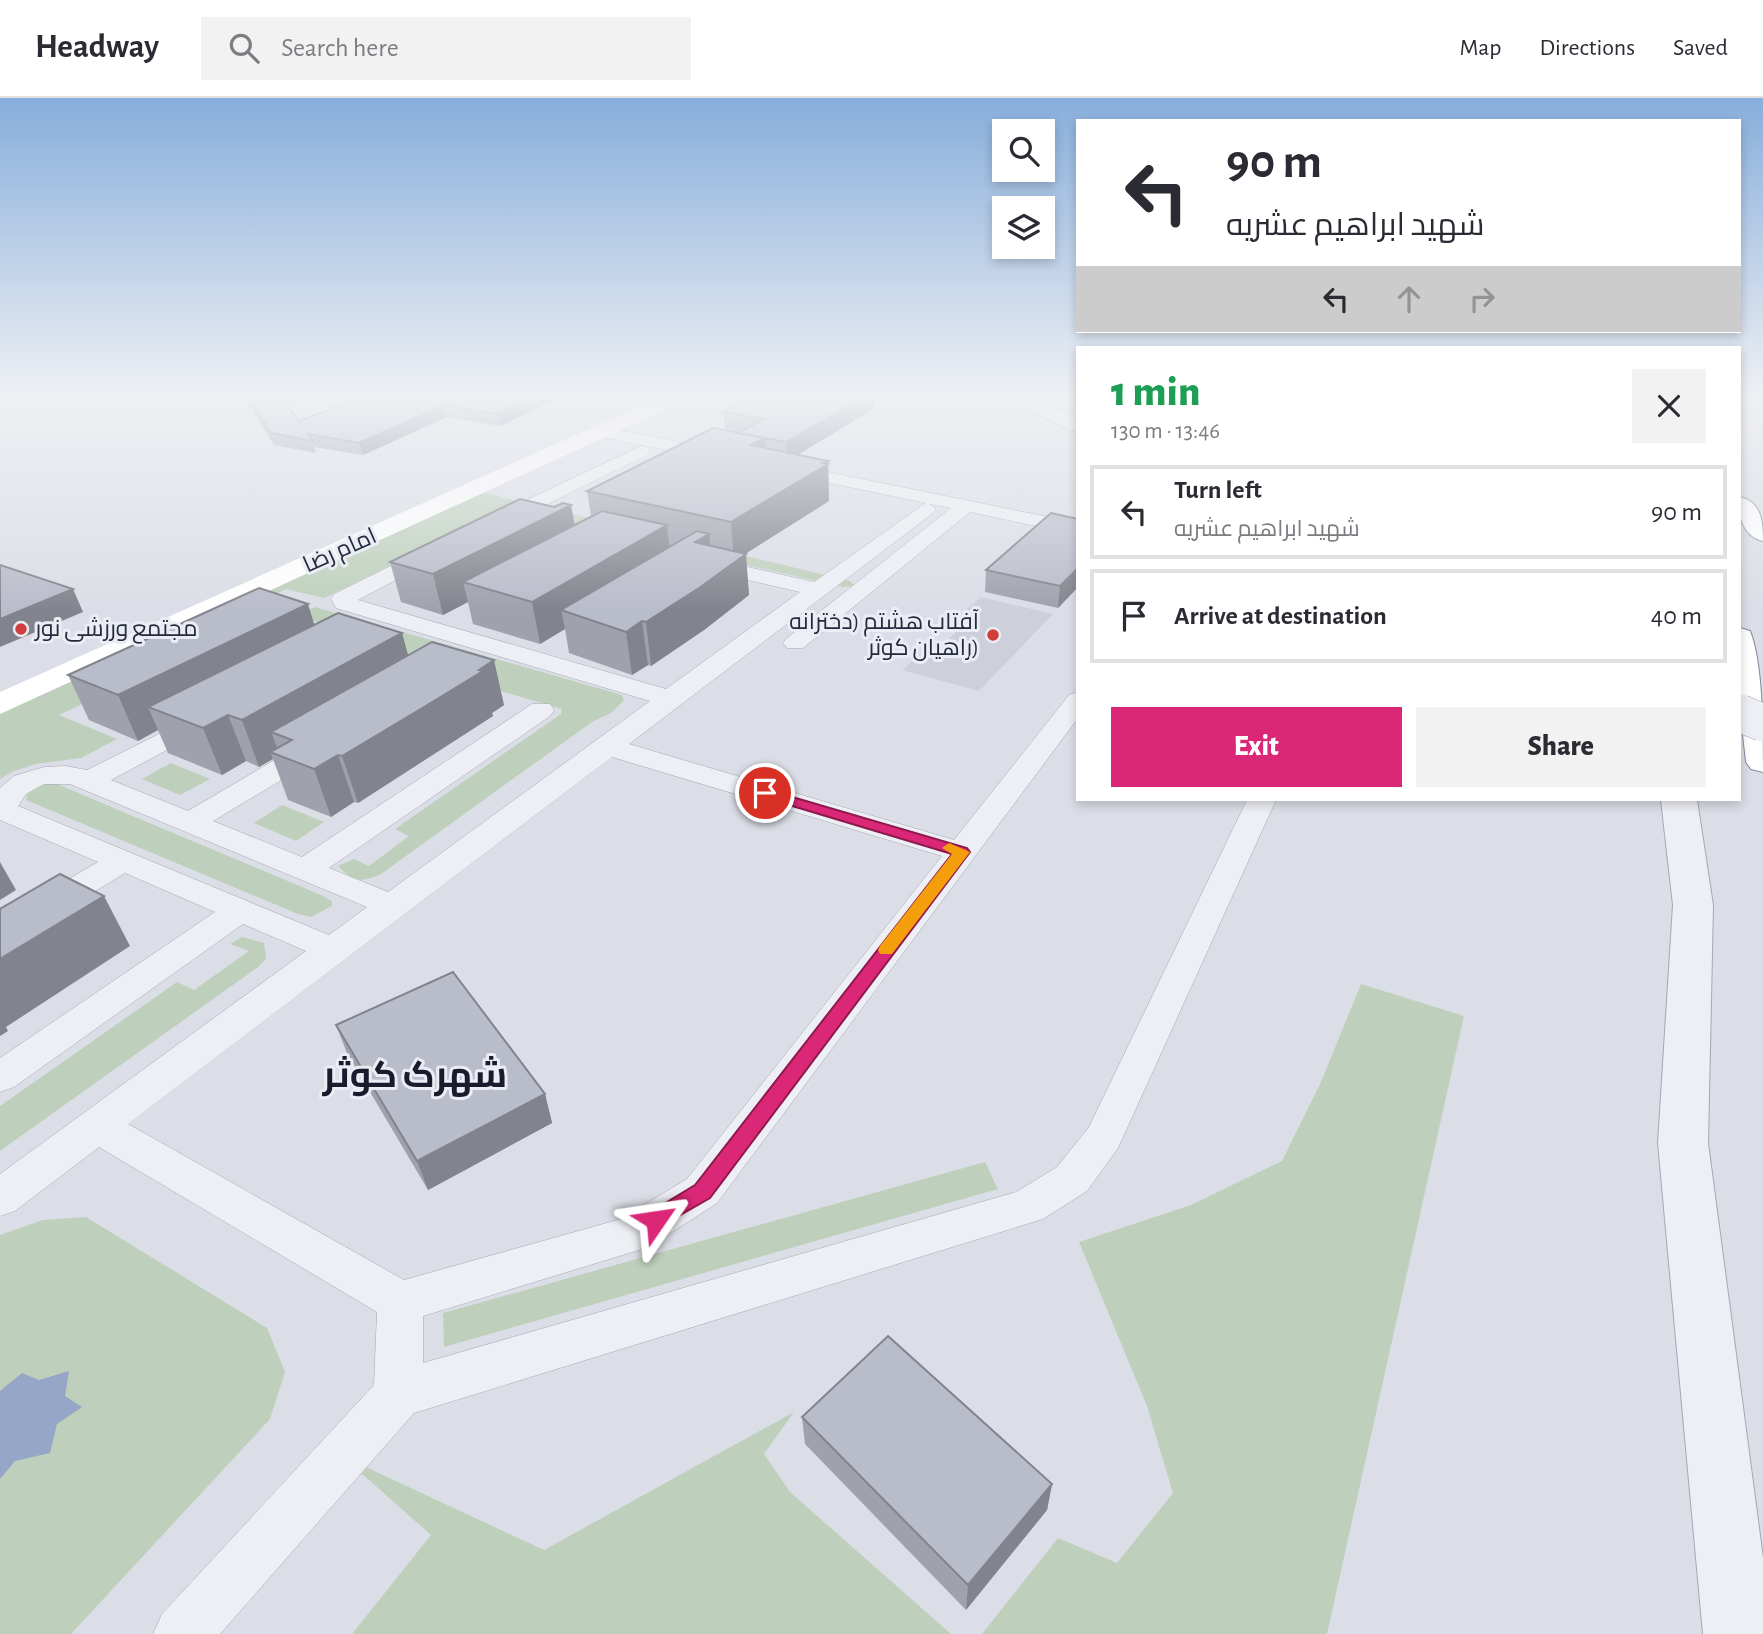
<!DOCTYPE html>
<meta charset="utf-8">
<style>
:root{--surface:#fff;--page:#f2f2f3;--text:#2b2b33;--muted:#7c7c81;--line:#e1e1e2;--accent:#db2777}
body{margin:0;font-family:"Alegreya Sans",Cairo,sans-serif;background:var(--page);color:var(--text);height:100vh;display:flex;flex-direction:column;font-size:26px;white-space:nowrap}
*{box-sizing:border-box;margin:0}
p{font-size:23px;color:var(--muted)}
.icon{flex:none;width:38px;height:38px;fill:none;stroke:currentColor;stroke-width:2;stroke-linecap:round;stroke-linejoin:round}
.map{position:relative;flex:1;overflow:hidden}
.details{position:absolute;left:1076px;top:248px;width:665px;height:455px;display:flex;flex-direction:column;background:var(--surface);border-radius:0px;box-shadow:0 4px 10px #0003}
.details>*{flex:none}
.top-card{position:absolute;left:1076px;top:21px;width:665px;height:214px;border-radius:0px;box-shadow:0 4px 10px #0003;background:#fff;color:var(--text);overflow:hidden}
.fabs{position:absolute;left:992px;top:21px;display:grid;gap:14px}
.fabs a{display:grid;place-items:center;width:63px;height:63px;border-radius:0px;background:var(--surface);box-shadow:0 4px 10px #0003;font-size:35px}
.pin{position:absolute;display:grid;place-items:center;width:60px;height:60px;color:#fff;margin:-30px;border:4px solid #fff;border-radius:50%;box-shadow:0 2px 7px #0007}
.me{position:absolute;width:77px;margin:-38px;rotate:58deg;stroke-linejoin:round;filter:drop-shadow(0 0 5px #0008)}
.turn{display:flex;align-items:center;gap:24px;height:147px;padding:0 35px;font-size:32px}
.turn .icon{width:91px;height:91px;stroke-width:2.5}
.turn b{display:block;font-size:49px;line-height:60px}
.lanes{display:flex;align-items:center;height:66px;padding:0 35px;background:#0003;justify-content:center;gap:35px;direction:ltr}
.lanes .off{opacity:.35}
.round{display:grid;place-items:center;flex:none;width:74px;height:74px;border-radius:0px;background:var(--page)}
.summary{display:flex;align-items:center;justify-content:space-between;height:119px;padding:0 35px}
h1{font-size:42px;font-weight:800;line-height:52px;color:#1e9e55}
.cta{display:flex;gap:14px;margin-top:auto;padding:14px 35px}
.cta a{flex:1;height:80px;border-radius:0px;background:var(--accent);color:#fff;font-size:28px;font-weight:800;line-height:80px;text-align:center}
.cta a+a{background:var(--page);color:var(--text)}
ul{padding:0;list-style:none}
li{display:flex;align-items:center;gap:21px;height:94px;margin:0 14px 10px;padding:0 21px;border:4px solid var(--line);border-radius:0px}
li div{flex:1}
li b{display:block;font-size:26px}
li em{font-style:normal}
header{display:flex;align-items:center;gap:42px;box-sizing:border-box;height:98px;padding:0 35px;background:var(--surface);border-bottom:2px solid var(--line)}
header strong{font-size:33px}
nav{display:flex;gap:38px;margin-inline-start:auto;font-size:24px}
.search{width:490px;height:63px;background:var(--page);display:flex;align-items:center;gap:18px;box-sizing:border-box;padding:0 24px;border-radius:0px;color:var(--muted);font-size:26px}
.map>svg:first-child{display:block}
.built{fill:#cdd0db}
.green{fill:#bed0bc}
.water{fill:#95a6c7}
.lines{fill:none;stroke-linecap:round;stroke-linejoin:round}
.minor-casing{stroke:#a4a8b3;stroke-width:1}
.tertiary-casing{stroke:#a4a8b3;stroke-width:2}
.trunk-casing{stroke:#83899d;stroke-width:2}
.minor{fill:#eeeff4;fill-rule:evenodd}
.tertiary{fill:#eeeff4;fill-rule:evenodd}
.secondary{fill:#fff;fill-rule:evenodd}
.trunk{fill:#fff;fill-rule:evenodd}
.tertiary-bridge-casing{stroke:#a4a8b3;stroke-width:38;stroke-linecap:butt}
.tertiary-bridge{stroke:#eeeff4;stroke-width:37}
.wall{fill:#9fa2ad}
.shaded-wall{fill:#82848d}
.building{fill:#b9bcc9;stroke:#82848d;stroke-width:2}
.route{fill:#db2777;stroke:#8e194d;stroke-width:2}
.slow{fill:#f59e0b}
.poi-dot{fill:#cf3d3d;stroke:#eaedf4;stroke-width:2.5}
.labels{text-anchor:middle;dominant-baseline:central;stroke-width:6;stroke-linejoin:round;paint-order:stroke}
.far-street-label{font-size:23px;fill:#252a3c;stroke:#eaedf4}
.far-poi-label{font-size:23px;fill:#252a3c;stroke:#eaedf4;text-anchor:end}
.near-neighbourhood-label{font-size:37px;font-weight:bold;fill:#181c2d;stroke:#eaedf4}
</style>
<header>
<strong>Headway</strong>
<div class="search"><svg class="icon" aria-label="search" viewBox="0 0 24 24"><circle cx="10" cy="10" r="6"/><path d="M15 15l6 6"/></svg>Search here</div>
<nav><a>Map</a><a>Directions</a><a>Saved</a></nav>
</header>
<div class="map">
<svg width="1763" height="1536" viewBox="0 0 1763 1536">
<rect width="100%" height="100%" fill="#dbdee6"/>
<path class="built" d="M981,499L1053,516L979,593L902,572L920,557L929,559L975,517L965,513Z"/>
<path class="green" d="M481,394L850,483L855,488L843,489L529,417L498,415L324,500L286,491L252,508L292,519L315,509L622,597L624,602L611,615L592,624L381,776C361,785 354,784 338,768L354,761L369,768L409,738L395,731L561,616L562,611L321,540L339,531L311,522L258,524L59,617L117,641L81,660L36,666L14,673L0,681V616Z
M171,665L210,681L180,697L142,681Z
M52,684L321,797L332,803V808L311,819L298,816L26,702L28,692Z
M282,707L324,724L296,743L254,725Z
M242,839L264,845L266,861L258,869L0,1053V1008L177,884L194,892L249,853L230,846Z
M1361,886L1464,918L1327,1536H982L1058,1440L1117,1465L1173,1395L1147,1308L1079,1144L1191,1107L1282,1063L1321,984Z
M985,1064L998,1091L444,1249L443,1215Z
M86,1119L267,1230L285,1274L270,1321L71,1536H0V1137L43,1122Z
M794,1314L764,1356L790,1394L951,1536H352L431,1437L342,1358L544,1452Z"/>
<path class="water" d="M69,1273L65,1298L82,1309L57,1326L50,1355L15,1363L0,1381V1293L22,1275L39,1282Z"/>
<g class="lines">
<defs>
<path id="minor" d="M603,329L717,352L726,357L717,362L597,338L595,334Z
M641,348L647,349L650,353L647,357L503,428L496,430L486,424L489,420Z
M788,366L1078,425V437L970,414L803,550H787L783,545L787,540L951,410L929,406L936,411L933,415L629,646L954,742L1069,597L1078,594V620L717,1105L649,1149L423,1218V1265L1016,1094L1057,1069L1089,1029L1247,702H1276L1118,1050L1087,1093L1043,1121L414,1315L220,1536H153L162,1516L374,1287L377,1214L99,1049L15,1113L0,1118V1076L306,853L243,826L14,989L0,994V960L215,814L125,775L12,844L0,847V821L98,764L0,722V690L14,678L44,669L65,668L87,672L201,615L210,617L214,623L210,629L111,682L188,713L305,644H325L329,650L325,656L213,723L302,759L532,606H550L554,612L550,618L329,770L388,794L650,603L336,510L331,501L334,496L423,452H437L441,456L437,460L358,502L666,591L800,494L700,471L697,466L700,461L708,460L814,484L926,405L782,375L779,371ZM612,659L942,758L687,1081L621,1121L404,1182L128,1026ZM44,686H70L367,809L329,837L18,708L26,696Z"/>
<path id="tertiary" d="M1018,298H1039L1048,307L1078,321V335L1034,315Z
M1661,702H1697L1713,807L1708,1045L1763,1460V1536H1703L1658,1045L1673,807Z"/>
<path id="trunk" d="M1740,399C1762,404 1763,425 1763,443C1742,438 1738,417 1740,399Z
M1740,530L1750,533C1763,565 1763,635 1763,674L1751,671L1746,664L1740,610Z"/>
</defs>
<use href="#minor" class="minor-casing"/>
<use href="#tertiary" class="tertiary-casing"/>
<use href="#trunk" class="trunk-casing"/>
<use href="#minor" class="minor"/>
<use href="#tertiary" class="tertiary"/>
<path class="secondary" d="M663,298H689L686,302L0,616V594Z"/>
<use href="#trunk" class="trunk"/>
<defs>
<path id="tertiary-bridge" d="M1740,615L1763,625"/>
</defs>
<use href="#tertiary-bridge" class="tertiary-bridge-casing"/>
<use href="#tertiary-bridge" class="tertiary-bridge"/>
</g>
<path class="wall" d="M243,298H281L299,323L364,298H563L500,328L447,319L363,357L314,349L316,355L274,347Z
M754,298H875V310L798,357L828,363L829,403L745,456L749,497L704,532L651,568L648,567L632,577L569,555L565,531L540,546L473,526L468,504L443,517L401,504L390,464L575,427L591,418L587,393L738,334L725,332L723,314Z
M1078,421V489L1058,510L985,494L986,472Z
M314,527L402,535L408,558L504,607L492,615L493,618L358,705L354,704L331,719L288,702L273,661L259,669L246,663L222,677L168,655L158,632L138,643L89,622L68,577Z
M336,927L545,996L552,1025L428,1092L347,955Z
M802,1319L1052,1386L1047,1412L966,1512L805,1346Z"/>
<path class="shaded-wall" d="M537,298H563L500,328L498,316Z
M866,298H875V310L787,363L786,344Z
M444,307L447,319L363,357L359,345Z
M765,340L767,375L751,347Z
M828,363L829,403L734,463L731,424Z
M571,407L578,445L463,484L468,504L443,517L433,476Z
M667,427L671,466L561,512L565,531L540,546L532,504Z
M709,436L713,476L695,444Z
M746,456L749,497L704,532L651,568L646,524Z
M1078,470V489L1058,510L1060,488Z
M73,491L83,514L0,549V521Z
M308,506L321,548L148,609L158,632L138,643L118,597Z
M642,523L648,567L632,577L626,534Z
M402,535L414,579L292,642L271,634L280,657L270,654L273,661L259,669L242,622Z
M494,562L504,607L492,615L493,618L358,705L342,658Z
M228,617L246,663L222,677L203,630Z
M338,657L354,704L331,719L314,671Z
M0,764L16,792L0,802Z
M104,798L130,848L6,929L8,933L0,938V861Z
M545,996L552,1025L428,1092L417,1063Z
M1052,1386L1047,1412L966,1512L968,1487Z"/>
<path class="building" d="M247,298H281L299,323L364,298H537L498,316L444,307L359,345L308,336L313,343L271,335Z
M754,298H866L786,344L737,335L765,321L723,314Z
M713,330L765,340L751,347L828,363L823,365L828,366L731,424L587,393Z
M520,401L554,409L563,405L571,407L433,476L390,464Z
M602,413L667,427L532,504L463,484Z
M1051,415L1078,421V470L1060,488L986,472Z
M697,433L709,436L695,444L746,456L699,490L646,524L642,523L626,534L561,512Z
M0,467L73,491L0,521Z
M259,490L308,506L118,597L68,577Z
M338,515L402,535L242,622L228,617L203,630L148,609Z
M432,544L494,562L479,572L483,573L424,609L342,658L338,657L314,671L270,654L292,642L271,634Z
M60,776L104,798L0,861V811Z
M453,874L545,996L417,1063L336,927Z
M888,1238L1052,1386L968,1487L802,1319Z"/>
<linearGradient id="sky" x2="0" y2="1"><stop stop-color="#87aedb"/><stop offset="0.58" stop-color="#eff0f4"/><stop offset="1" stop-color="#eff0f4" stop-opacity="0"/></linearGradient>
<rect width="1763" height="513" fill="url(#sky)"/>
<path class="route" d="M765,691L967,750L970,754L710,1100L656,1131L649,1128L645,1122L649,1115L695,1087L952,756L759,698L757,695Z"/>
<path class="slow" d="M949,745L970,754L892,856H880L878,852L880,848L952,756L942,750Z"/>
<g class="poi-dot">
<circle cx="21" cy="531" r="7"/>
<circle cx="993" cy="537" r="7"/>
</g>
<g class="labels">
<g class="far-street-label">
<text transform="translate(340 453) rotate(-24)">امام رضا</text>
</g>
<g class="far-poi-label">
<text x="979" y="524">آفتاب هشتم (دخترانه<tspan x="979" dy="26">راهیان کوثر)</tspan></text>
<text x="35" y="531" text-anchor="start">مجتمع ورزشی نور</text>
</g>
<g class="near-neighbourhood-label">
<text x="415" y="977">شهرک کوثر</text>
</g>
</g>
</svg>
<div class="fabs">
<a><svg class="icon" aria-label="search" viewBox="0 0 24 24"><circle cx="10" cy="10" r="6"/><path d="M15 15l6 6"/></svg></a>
<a><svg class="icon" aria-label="layers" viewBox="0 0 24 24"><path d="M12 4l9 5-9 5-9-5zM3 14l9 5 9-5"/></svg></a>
</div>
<div class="pin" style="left:765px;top:695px;background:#d93025"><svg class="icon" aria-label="arrive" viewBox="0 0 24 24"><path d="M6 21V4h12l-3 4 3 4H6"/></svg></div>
<svg class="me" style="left:656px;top:1122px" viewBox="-20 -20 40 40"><path d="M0-17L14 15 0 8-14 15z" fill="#db2777" stroke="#fff" stroke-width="4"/></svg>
<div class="top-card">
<div class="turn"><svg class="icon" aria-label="left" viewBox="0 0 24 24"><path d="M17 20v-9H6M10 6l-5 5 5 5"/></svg><div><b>90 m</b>شهید ابراهیم عشریه</div></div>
<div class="lanes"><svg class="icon" aria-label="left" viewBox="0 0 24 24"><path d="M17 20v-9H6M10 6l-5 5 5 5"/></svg><svg class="icon off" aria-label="ahead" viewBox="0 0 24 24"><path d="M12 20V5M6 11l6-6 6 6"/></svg><svg class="icon off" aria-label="right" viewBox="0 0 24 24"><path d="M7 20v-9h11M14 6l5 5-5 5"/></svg></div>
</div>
<section class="details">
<div class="summary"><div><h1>1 min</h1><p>130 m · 13:46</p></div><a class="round"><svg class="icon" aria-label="close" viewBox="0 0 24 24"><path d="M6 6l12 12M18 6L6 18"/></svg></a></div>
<ul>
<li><svg class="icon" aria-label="left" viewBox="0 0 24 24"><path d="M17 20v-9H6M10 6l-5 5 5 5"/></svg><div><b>Turn left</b><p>شهید ابراهیم عشریه</p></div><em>90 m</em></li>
<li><svg class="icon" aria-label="arrive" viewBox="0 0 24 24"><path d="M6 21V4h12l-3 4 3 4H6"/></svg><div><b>Arrive at destination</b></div><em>40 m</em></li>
</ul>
<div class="cta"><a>Exit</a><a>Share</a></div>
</section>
</div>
